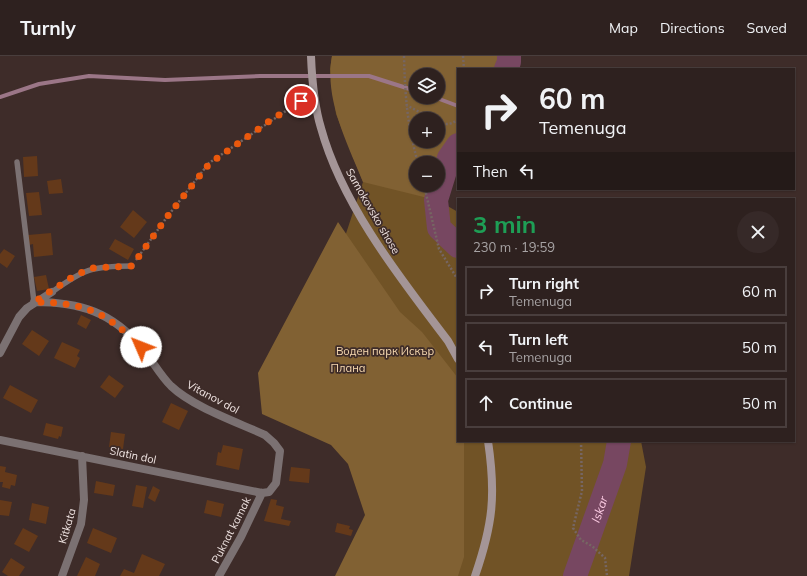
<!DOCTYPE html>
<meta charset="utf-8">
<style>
:root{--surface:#2e211f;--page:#362928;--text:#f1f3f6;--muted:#a7a3a4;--line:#493e3d}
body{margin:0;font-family:Mulish,sans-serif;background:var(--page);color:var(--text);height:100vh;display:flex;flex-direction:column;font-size:15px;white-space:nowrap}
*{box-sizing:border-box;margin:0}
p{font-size:13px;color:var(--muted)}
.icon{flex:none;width:22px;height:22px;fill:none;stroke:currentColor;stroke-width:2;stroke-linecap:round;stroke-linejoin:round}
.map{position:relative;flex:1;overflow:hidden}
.panel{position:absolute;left:457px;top:142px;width:338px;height:244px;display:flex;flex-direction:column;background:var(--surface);border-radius:0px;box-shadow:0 1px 3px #0004,0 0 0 1px var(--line)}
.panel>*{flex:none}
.hud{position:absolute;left:457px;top:12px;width:338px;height:122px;border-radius:0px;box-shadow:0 1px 3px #0004,0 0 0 1px var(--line);background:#2e211f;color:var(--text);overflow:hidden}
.fabs{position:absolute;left:409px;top:12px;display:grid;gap:8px}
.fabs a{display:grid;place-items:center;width:36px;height:36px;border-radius:50%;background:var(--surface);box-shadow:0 1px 3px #0004,0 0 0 1px var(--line);font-size:20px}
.pin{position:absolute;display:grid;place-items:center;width:34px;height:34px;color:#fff;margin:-17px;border:2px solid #fff;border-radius:50%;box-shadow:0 1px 4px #0007}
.me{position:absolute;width:44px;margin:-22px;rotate:314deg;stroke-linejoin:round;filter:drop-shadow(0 0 3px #0008)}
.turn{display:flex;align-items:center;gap:14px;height:84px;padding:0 16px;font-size:18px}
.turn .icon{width:52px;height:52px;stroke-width:2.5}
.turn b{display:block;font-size:28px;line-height:34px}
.then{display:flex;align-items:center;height:38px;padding:0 16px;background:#0003;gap:8px;font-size:15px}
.round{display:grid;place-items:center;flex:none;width:42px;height:42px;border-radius:21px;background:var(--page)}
.headline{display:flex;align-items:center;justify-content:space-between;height:68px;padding:0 16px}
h1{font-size:24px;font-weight:700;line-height:30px;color:#1e9e55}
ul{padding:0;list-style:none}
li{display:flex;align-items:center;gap:12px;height:50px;margin:0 8px 6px;padding:0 8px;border:2px solid var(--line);border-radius:0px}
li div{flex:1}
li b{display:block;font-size:15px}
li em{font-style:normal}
header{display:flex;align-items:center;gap:24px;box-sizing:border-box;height:56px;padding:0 20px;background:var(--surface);border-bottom:1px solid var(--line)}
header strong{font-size:19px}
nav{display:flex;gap:22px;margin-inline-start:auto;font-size:14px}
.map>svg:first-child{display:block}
.green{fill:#715326;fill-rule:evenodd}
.forest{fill:#816133;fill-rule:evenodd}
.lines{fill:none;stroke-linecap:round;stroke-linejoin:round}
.stream{stroke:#9b7687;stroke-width:4}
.river{stroke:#774761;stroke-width:24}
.building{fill:#64391a}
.path{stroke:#766663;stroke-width:2.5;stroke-dasharray:2 2;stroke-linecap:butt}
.service{stroke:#7b7172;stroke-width:5.5}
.minor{stroke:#7b7172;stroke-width:8}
.secondary{stroke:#a49597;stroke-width:8}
.route{stroke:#ea580c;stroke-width:7;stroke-dasharray:0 12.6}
.labels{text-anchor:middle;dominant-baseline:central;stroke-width:3.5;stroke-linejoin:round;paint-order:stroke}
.street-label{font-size:11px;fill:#efe3e1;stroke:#3e2c29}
.park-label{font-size:11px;fill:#fadcb2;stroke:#3e2c29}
.water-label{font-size:12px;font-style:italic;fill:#fbcae2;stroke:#3e2c29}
</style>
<header>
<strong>Turnly</strong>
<nav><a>Map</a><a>Directions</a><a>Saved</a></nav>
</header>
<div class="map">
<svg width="807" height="520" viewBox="0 0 807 520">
<rect width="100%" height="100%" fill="#3e2c29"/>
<path class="green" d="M332,0H509V6L506,13H458V89L449,102L437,144L458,156V385H641L646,411L629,520H358L402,405L299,320L363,126L336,58L330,13ZM416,19H438V41H416ZM416,63H438V85H416ZM416,107H438V129H416Z"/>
<path class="forest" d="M332,0H509V6L506,13H458V89L449,102L436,144L363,126C347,86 324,43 332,0ZM416,19H438V41H416ZM416,63H438V85H416ZM416,107H438V129H416Z
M338,166L400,256L422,276L458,322V385H464V501L458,520H335L365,459L348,408L331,389L262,358L258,317Z"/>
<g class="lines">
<path class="stream" d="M0,41L39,28L89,20L165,24L260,20H369L416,35
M434,41L458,50"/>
<g class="river">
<path d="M506,13L509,6V0"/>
<path d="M458,89L449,102L436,144L439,172L458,190"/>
<path id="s1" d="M575,520L615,408L619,385"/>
</g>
</g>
<path class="building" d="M37,100L38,120L24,121L23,101Z
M61,123L63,137L49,138L47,125Z
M39,136L42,159L29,160L26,137Z
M133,154L147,166L134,182L120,171Z
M51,177L53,199L34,201L33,188L29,189L28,179Z
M115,183L134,193L128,204L109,193Z
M4,193L15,200L7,212L0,207V198Z
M46,219L49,233L37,235L34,221Z
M81,259L91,264L86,273L77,268Z
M32,274L49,285L39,300L22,288Z
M62,286L80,294L77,300L80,302L75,312L54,302Z
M109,319L124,330L115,342L100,331Z
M10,329L38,344L31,357L3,342Z
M171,347L188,355L179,374L162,366Z
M46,367L63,371L61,381L59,380L58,383L43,379Z
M111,376L125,378L123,393L109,391Z
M223,389L243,393L239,414L216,409L218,396L221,397Z
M0,410L6,411L5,416L17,419L15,430L11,429L10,433L2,431L3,426H0Z
M291,411L310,413L309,427L289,425Z
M96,425L115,429L113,440L94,437Z
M136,429L147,431L143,452L132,450Z
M153,430L160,434L155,446L148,442Z
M271,443L277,444L276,449L284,451L281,463L291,465L289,470L264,465Z
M0,444L12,446L9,460L0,459Z
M207,444L224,448L221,461L204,457Z
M32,447L49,451L46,468L29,464Z
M337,467L350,470L349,473L353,474L351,480L335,476Z
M23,472L38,480L29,496L14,488Z
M93,472L117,482L111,497L87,487Z
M142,498L165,508L159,520H120L124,513L134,517Z
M86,501L100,508L95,520H77Z
M11,502L25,511L19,520H8L2,516Z"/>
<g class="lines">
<path class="path" d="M404,0C405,39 407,69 418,107
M463,0L464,13
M406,49L433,63
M438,66C445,69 452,69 458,63
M424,129L439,193L458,224
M136,204L167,161L209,107L305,42
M581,385L582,435L573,472L581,484L592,490L605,502L607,520"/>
<path class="service" d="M17,106L34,246
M52,236C84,213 92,210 132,210"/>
<path class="minor" d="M0,297L19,261L27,252L52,236
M0,384L262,437L269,436L276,427L280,395L274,387L265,379C237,366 193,351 171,330C160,319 152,304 142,292C112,256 80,246 34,246
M62,520L81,468L84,444L82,400
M219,520L241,481L262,437"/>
<path class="secondary" d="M311,0C312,25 314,49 321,72C342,149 401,223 448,285L458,303
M475,520C493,468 496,439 488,385"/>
</g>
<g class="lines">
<path class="route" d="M141,291C104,255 87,247 34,246L74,220L92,212L132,210L167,161L209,108L271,64L301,45"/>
</g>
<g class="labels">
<g class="street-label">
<text transform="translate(373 155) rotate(60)">Samokovsko shose</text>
<text transform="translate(213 341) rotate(28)">Vitanov dol</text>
<text transform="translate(133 399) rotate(12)">Slatin dol</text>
<text transform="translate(67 470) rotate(-74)">Kitkata</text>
<text transform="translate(231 474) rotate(-63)">Puknat kamak</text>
</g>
<g class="park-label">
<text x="385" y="295">Воден парк Искър</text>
<text x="348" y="312">Плана</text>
</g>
<g class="water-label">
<text stroke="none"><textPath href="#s1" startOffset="71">Iskar</textPath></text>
</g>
</g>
</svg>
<div class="fabs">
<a><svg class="icon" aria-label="layers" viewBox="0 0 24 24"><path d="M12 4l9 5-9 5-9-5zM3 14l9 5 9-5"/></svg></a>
<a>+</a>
<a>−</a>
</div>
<div class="pin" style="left:301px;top:45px;background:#d93025"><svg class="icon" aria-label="arrive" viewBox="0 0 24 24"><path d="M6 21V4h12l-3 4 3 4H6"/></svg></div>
<svg class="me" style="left:141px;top:291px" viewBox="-20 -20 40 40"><circle r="19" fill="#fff"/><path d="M0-13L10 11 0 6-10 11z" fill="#ea580c"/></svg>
<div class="hud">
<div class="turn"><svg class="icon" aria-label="right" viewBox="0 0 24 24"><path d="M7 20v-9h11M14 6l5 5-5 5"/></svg><div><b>60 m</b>Temenuga</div></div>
<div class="then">Then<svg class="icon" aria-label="left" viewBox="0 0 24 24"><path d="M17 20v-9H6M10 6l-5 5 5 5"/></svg></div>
</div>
<section class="panel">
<div class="headline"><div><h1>3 min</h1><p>230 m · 19:59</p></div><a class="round"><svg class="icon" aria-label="close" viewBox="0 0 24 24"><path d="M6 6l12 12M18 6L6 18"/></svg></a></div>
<ul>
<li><svg class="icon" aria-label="right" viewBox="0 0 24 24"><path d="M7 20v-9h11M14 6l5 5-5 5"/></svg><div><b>Turn right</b><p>Temenuga</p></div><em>60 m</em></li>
<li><svg class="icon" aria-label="left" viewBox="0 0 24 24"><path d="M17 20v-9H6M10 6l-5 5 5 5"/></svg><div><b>Turn left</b><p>Temenuga</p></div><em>50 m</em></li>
<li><svg class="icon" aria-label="ahead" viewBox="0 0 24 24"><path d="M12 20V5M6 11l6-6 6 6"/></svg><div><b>Continue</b></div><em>50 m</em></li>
</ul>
</section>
</div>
